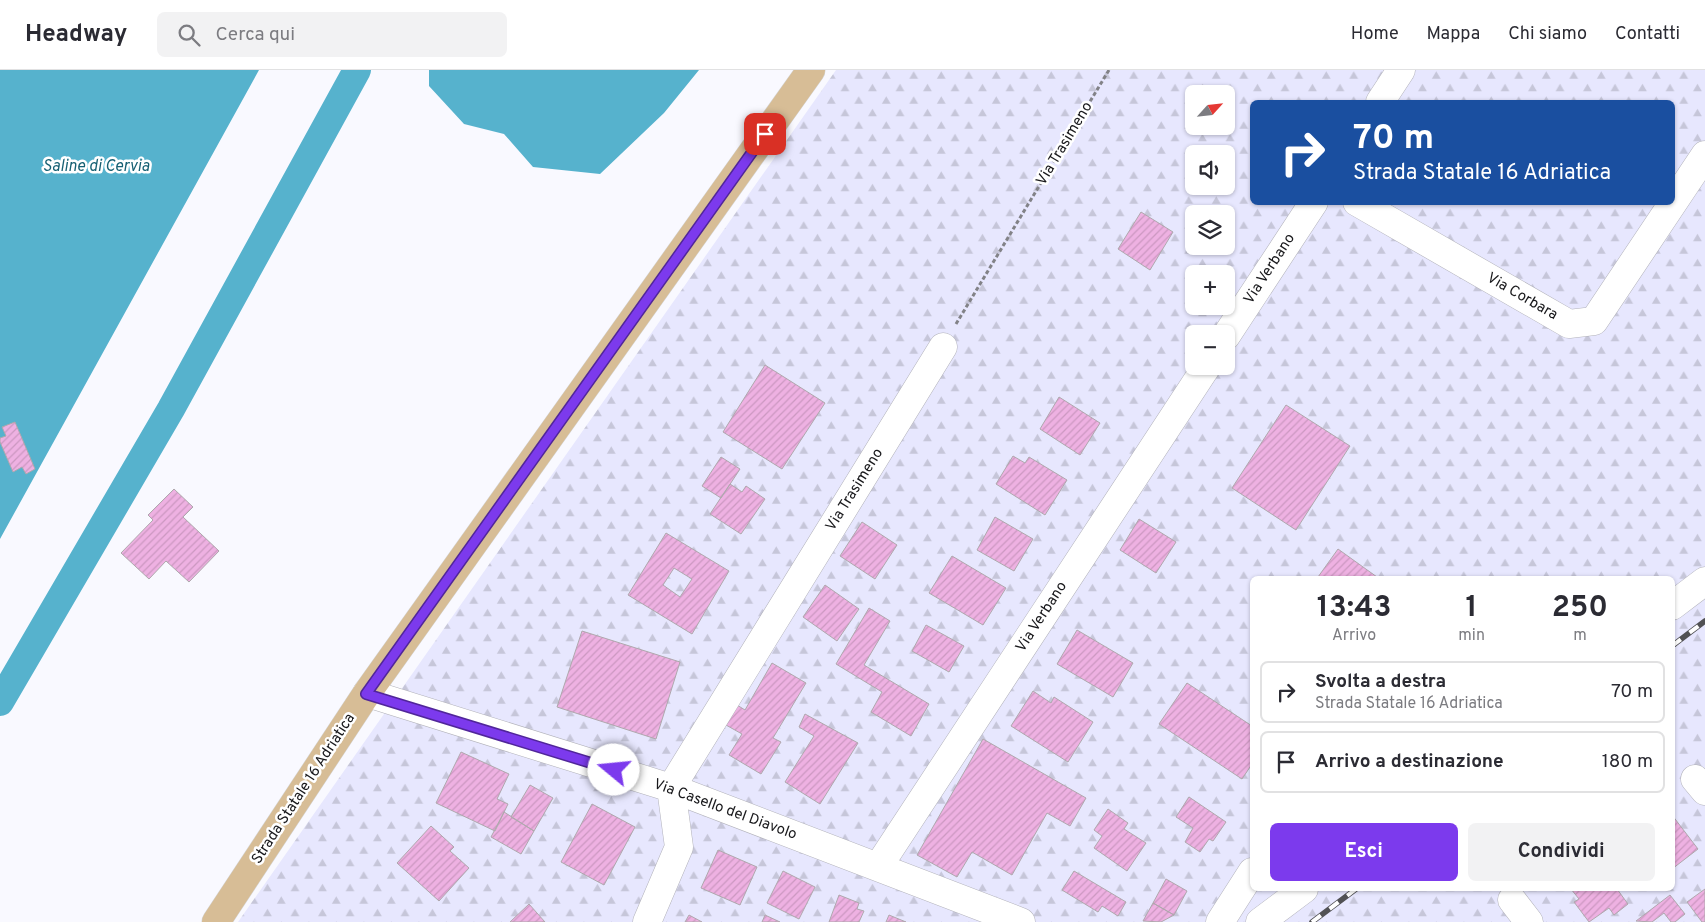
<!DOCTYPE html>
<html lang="it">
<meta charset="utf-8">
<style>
:root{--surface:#fff;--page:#f2f2f3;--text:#2b2b33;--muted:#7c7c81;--line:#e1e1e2;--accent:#7c3aed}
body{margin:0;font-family:Overpass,sans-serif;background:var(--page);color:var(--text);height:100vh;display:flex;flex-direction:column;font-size:19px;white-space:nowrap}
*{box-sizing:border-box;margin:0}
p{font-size:16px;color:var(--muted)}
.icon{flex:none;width:28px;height:28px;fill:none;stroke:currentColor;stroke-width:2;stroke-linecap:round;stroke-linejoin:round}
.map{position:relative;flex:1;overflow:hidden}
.drawer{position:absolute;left:1250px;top:506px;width:425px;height:315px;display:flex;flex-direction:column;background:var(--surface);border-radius:8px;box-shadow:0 1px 4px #0004}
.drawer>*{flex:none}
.banner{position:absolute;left:1250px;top:30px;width:425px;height:105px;border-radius:8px;box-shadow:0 1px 4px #0004;background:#1a4fa0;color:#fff;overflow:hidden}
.needle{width:32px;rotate:63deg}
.tools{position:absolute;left:1185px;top:15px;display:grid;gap:10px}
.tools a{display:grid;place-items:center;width:50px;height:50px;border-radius:8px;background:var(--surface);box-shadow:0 1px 4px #0004;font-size:25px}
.pin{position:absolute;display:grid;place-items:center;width:42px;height:42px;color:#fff;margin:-21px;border-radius:10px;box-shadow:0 2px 8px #0006}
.me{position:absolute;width:55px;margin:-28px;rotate:287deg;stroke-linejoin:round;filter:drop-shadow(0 0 4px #0008)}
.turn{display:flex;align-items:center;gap:18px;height:105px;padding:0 20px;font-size:22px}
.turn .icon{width:65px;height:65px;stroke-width:2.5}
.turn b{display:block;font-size:35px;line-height:42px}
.eta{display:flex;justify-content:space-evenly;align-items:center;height:85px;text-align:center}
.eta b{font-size:30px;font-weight:700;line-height:35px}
.action{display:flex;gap:10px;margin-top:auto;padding:10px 20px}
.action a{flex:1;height:58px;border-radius:8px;background:var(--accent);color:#fff;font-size:20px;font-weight:700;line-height:58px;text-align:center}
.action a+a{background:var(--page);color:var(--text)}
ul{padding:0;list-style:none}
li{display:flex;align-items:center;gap:15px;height:62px;margin:0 10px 8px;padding:0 10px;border:2px solid var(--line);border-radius:8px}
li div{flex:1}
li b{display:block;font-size:19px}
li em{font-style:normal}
header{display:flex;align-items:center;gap:30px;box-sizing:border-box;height:70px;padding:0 25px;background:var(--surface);border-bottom:1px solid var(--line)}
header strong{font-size:24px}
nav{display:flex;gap:28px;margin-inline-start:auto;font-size:18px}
.search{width:350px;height:45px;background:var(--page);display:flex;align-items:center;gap:12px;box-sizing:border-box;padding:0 18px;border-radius:8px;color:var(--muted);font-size:19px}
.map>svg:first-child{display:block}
.forest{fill:url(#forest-firs);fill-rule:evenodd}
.water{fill:#56b2cd}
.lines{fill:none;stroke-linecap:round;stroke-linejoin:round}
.canal{stroke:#56b2cd;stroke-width:28}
.building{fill:url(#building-hatch);stroke:#afa8ad;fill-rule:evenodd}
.street-casing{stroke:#b2b2ba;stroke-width:29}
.secondary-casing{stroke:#b2b2ba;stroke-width:29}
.primary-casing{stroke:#d6d6d6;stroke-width:29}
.path{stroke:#828287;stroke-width:3;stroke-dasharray:4 2.5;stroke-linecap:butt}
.street{stroke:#fff;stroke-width:28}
.secondary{stroke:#fff;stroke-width:28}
.primary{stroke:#d7bd96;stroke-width:28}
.rail-casing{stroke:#515154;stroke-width:5.5}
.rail{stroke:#fff;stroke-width:4;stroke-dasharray:11;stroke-linecap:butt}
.route-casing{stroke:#51269a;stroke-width:12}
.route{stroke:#7c3aed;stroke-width:9}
.labels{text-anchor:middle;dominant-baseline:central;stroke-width:5;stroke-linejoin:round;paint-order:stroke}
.street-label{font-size:15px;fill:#19191c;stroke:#fff}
.water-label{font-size:16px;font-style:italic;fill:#166073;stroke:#fff}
</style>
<header>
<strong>Headway</strong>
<div class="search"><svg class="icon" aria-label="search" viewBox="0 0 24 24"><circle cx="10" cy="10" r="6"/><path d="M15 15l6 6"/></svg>Cerca qui</div>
<nav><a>Home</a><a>Mappa</a><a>Chi siamo</a><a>Contatti</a></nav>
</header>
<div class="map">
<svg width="1705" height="852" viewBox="0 0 1705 852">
<defs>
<pattern id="forest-firs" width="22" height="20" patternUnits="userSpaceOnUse" patternTransform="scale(1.25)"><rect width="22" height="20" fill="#e7e7fe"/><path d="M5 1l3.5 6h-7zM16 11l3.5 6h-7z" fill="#c6c6d9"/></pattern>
<pattern id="building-hatch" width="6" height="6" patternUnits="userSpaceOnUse" patternTransform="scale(1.25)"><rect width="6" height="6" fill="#eeb1e2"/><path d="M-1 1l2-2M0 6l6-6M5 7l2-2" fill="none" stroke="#cc98c1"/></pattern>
</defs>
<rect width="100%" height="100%" fill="#f9f9ff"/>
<path class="forest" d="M836,0H1705V852H238ZM1194,24H1226V56H1194ZM1252,32H1672V132H1252ZM1194,84H1226V116H1194ZM1194,144H1226V176H1194ZM1194,204H1226V236H1194ZM1194,264H1226V296H1194ZM1252,509H1672V819H1252Z"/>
<path class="water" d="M0,0H259L0,469Z
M429,0H699L664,43L600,104L533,97L504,64L464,54L429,16Z"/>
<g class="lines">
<path class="canal" d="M0,632L171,339L357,0"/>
</g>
<path class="building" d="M1141,142L1173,162L1150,200L1118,179Z
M765,295L825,333L782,399L723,362Z
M1059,327L1100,353L1080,385L1040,359Z
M1286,335L1350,376L1296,460L1232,418Z
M15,352L35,399L26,404L22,397L13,402L0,372V368L6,366L2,357Z
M1013,386L1025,393L1029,387L1067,410L1045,445L996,414Z
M721,387L740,399L721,428L702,416Z
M730,414L742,422L746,416L765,429L741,464L710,444Z
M174,419L193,437L183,447L219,481L189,512L166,491L149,509L121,483L153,450L148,445Z
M995,447L1033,469L1014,501L977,480Z
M1139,449L1176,472L1156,503L1120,480Z
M862,452L897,475L875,509L840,486Z
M666,463L729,501L692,564L628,525ZM674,498L692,509L680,527L663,515Z
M1338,479L1377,507L1375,509H1321L1318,507Z
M952,486L1006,518L983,555L929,523Z
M825,515L859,539L837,571L803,547Z
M869,538L890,551L864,595L929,634L911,666L871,642L882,622L836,594Z
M926,555L964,576L949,602L912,581Z
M1077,560L1133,593L1113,627L1057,594Z
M582,561L680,592L656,669L557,637Z
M772,593L806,613L773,668L781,672L761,704L729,685L742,664L726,655L737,635L745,640Z
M1187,613L1252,656V694L1242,709L1159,654Z
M1033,621L1051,633L1054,627L1093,652L1068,692L1011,656Z
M805,644L858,673L820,734L785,712L814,666L799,657Z
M983,669L1086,728L1070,756L1047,743L1012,805L972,782L957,807L917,785Z
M461,682L509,704L497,729L508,734L495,761L436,733Z
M530,715L553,728L534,761L511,747Z
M1189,727L1226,752L1213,771L1209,769L1200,782L1185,772L1193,758L1176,747Z
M592,734L635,757L604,815L561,792Z
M1108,739L1128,753L1124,759L1146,773L1127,801L1094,778L1102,766L1094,760Z
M504,742L534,761L521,784L491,767Z
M1672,745L1698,779L1672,799Z
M431,756L454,777L450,781L469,798L439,831L397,793Z
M718,780L757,797L740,835L701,818Z
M783,801L815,817L799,849L767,833Z
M1074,801L1126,832L1118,846L1102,836L1098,842L1062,820Z
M1166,809L1187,821L1174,845L1153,833Z
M1571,819H1617L1628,834L1614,845L1609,838L1589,852L1574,832L1579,829Z
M1705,819V852H1702L1687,832Z
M839,825L859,833L857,839L864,841L859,852H829Z
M1670,825L1685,844L1675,852H1671L1664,843L1652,852L1636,851Z
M1153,833L1174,845L1161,852L1143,851Z
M529,834L545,852H510Z
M689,845L702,852H685Z
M765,845L780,852H762Z
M889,845L906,852H886Z"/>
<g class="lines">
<defs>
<path id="street" d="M1380,32L1401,0
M1357,132L1569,254L1594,251L1705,85
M1226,266L1314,132
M367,623L671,718L1021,852
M1695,709L1705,721
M878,797L1207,296
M1512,830L1529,852
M647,852L679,777L671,718L943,277
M1220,852L1252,802"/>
<path id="secondary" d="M1672,536L1705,511
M1260,852L1304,819"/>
<path id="primary" d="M216,852L367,623L811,0"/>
</defs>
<use href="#street" class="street-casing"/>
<use href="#secondary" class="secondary-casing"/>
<use href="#primary" class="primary-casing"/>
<path class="path" d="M956,254L1109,0"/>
<use href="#street" class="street"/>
<use href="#secondary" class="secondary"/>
<use href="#primary" class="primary"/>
<defs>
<path id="rail" d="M1672,576L1705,551
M1312,852L1356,819"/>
</defs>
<use href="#rail" class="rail-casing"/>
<use href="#rail" class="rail"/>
</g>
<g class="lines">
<defs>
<path id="route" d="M614,700L366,624L765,64"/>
</defs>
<use href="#route" class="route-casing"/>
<use href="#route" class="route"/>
</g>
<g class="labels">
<g class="street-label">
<text transform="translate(1065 74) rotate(-59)">Via Trasimeno</text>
<text transform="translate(1270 199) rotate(-57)">Via Verbano</text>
<text transform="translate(1522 227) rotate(30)">Via Corbara</text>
<text transform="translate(855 420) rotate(-58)">Via Trasimeno</text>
<text transform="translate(1042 547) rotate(-57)">Via Verbano</text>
<text transform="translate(304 719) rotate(-57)">Strada Statale 16 Adriatica</text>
<text transform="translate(725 740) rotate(20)">Via Casello del Diavolo</text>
</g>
<g class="water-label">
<text x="96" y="97">Saline di Cervia</text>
</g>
</g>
</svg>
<div class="tools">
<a><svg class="needle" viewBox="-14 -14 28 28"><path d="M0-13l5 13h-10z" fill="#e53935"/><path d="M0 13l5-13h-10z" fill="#7c7c81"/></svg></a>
<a><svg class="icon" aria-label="sound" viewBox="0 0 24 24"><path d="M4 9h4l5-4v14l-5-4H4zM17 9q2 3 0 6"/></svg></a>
<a><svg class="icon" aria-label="layers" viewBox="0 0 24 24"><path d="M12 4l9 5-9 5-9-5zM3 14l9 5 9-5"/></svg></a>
<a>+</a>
<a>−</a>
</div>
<div class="pin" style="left:765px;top:64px;background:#d93025"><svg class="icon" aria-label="arrive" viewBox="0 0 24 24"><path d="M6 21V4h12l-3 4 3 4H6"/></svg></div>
<svg class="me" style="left:614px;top:700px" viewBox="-20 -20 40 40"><circle r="19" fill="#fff"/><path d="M0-13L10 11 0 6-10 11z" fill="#7c3aed"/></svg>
<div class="banner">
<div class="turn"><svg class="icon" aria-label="right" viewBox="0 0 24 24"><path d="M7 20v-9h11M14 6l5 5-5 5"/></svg><div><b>70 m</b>Strada Statale 16 Adriatica</div></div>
</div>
<section class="drawer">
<div class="eta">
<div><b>13:43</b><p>Arrivo</p></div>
<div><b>1</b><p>min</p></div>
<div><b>250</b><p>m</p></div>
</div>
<ul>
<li><svg class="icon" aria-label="right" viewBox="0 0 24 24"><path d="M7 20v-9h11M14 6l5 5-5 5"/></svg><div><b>Svolta a destra</b><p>Strada Statale 16 Adriatica</p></div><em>70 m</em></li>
<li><svg class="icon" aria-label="arrive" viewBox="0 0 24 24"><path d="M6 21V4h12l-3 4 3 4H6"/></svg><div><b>Arrivo a destinazione</b></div><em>180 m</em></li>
</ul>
<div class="action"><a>Esci</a><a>Condividi</a></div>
</section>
</div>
